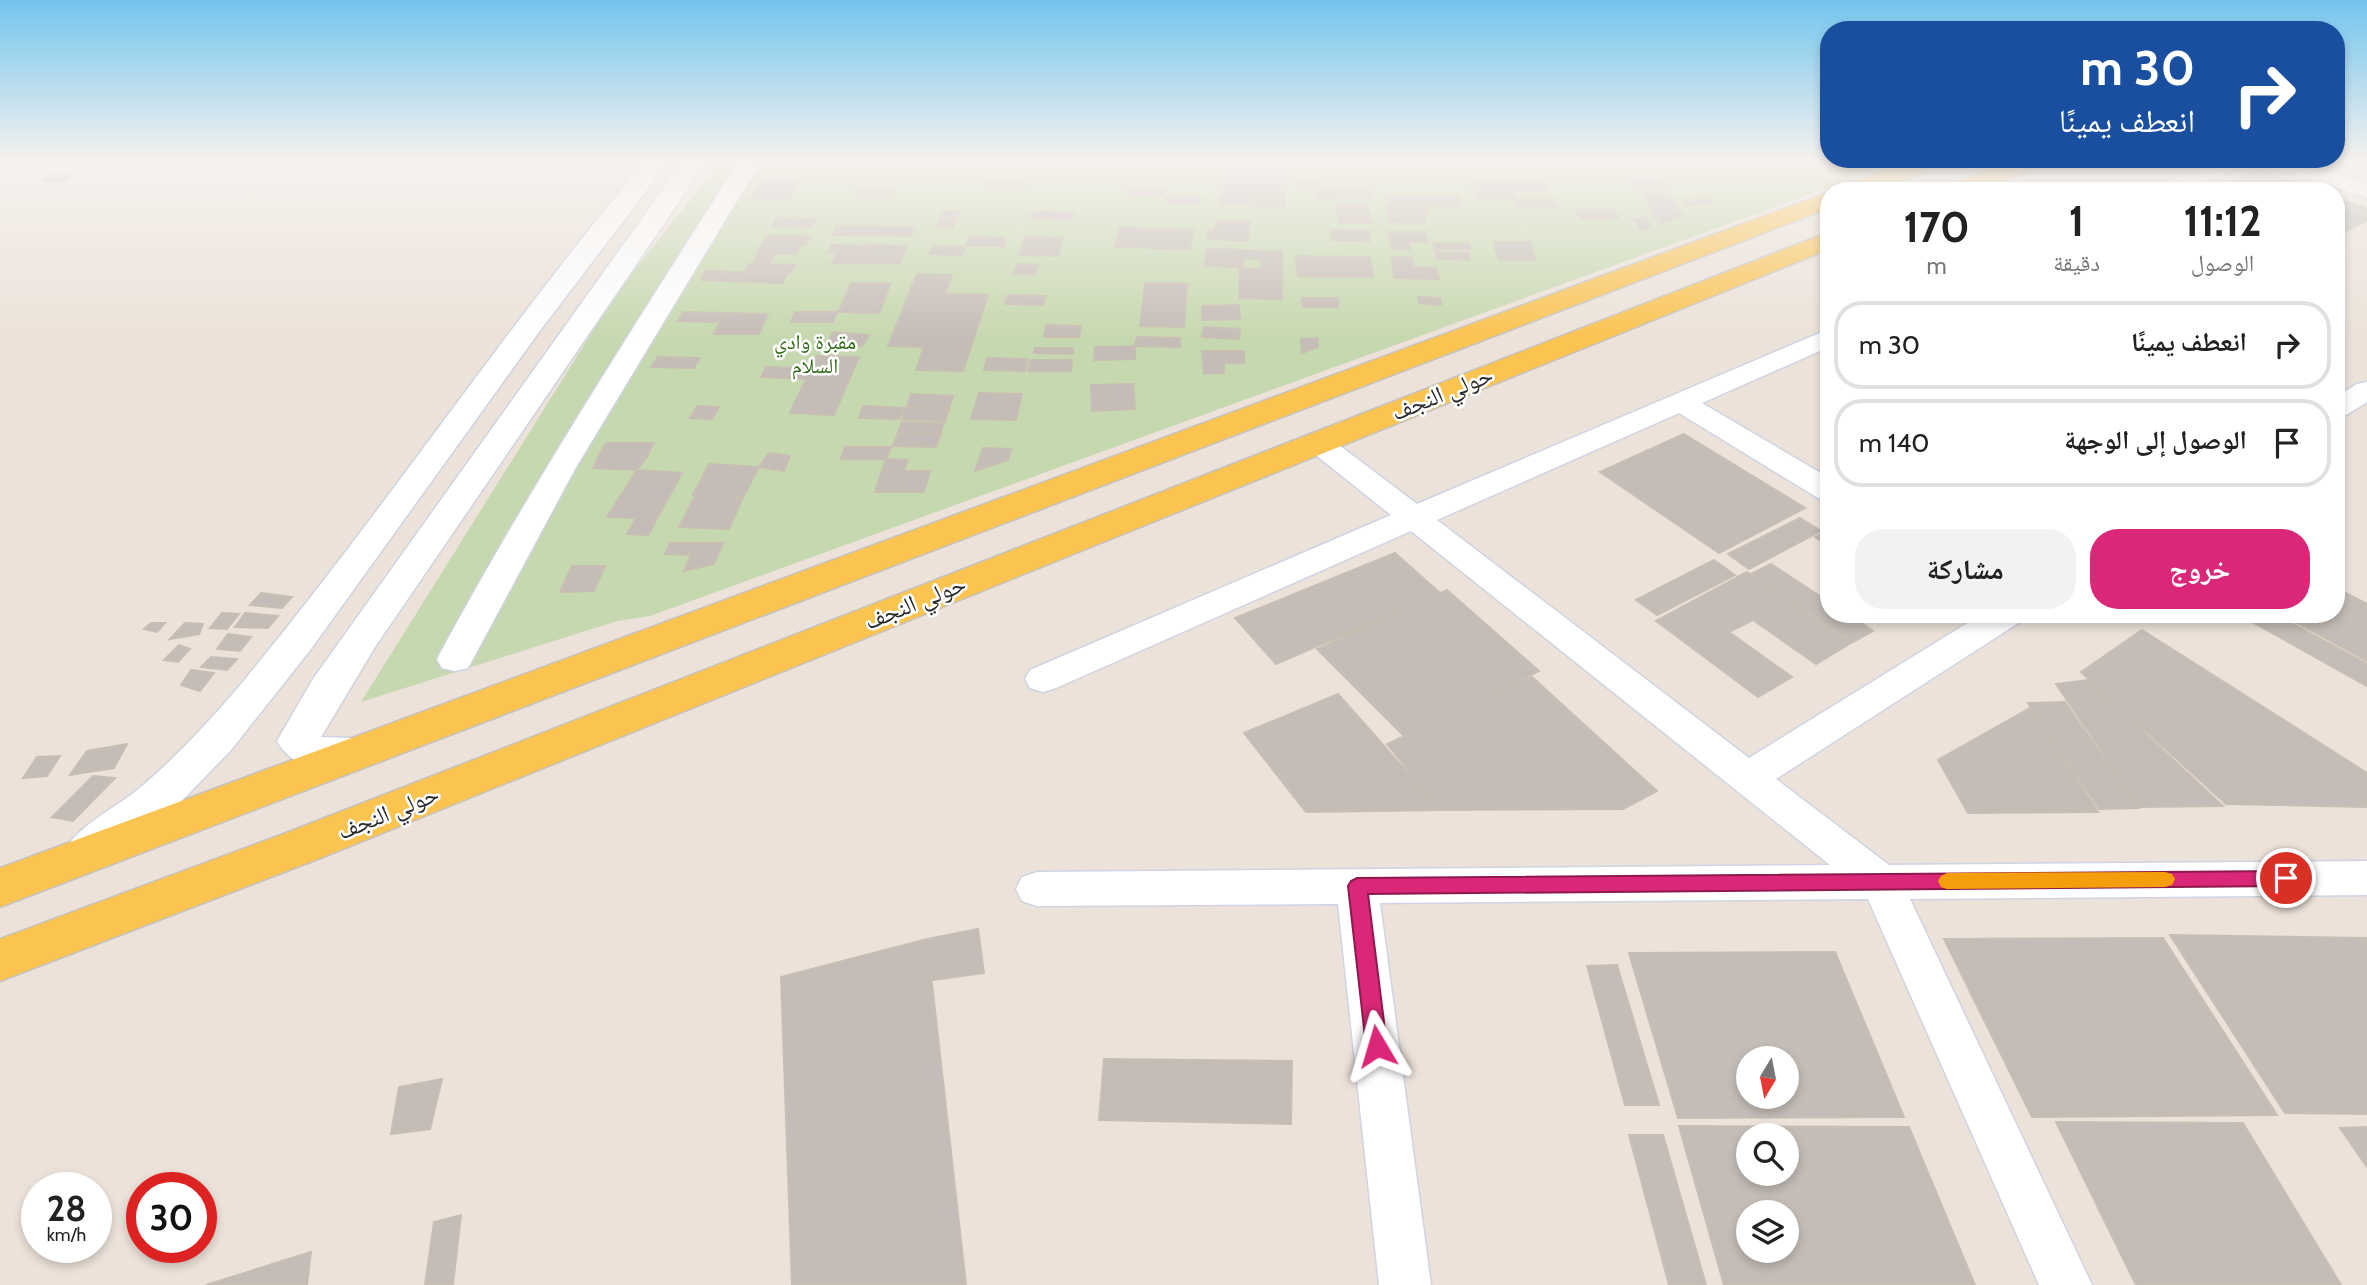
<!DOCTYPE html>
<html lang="ar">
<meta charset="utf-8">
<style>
:root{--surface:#fff;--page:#f2f2f2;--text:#222;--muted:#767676;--line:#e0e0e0;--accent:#db2777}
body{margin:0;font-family:Cabin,"Noto Naskh Arabic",sans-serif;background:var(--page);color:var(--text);direction:rtl;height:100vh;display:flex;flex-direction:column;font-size:26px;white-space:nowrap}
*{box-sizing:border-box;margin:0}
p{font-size:23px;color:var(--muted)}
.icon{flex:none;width:38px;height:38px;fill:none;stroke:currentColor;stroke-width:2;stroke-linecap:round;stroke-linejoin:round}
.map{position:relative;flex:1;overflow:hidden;direction:ltr}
.drawer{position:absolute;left:1820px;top:182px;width:525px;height:441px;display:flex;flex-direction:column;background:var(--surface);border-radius:28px;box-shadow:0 4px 10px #0003;direction:rtl}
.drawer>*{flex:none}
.guide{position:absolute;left:1820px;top:21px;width:525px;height:147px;border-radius:28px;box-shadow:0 4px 10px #0003;direction:rtl;background:#1a4fa0;color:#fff;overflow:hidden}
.needle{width:46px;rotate:190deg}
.fabs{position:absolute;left:1736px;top:1046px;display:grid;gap:14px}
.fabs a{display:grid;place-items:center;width:63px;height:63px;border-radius:50%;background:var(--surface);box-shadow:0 4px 10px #0003;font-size:35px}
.speed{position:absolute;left:21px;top:1172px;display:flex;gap:14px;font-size:35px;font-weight:700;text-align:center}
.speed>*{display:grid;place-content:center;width:91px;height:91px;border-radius:50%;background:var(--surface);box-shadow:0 4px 10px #0003;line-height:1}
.speed small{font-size:18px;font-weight:400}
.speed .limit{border:10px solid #d22;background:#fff;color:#111}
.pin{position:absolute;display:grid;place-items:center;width:60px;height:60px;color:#fff;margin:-30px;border:4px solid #fff;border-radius:50%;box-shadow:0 2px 7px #0007}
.me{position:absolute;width:77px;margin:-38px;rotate:353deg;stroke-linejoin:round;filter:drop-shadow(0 0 5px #0008)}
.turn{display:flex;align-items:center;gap:24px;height:147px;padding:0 35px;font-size:32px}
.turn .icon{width:91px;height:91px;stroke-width:2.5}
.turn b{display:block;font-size:49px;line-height:60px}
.eta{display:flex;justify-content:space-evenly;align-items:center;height:119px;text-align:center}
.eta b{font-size:42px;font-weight:700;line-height:49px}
.cta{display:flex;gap:14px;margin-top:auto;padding:14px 35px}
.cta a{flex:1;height:80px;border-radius:28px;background:var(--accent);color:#fff;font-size:28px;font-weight:700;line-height:80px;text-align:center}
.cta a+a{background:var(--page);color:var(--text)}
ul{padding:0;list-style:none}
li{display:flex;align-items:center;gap:21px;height:88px;margin:0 14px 10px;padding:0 21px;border:4px solid var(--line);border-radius:28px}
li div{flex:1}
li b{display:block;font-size:26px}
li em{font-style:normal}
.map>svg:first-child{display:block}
.cemetery{fill:#c6d8af}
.building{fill:#c4bcb6;stroke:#c8beb3;stroke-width:2;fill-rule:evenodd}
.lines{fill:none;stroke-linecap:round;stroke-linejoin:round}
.minor-casing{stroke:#ced4e3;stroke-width:3}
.secondary-casing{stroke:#ced4e3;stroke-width:3}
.primary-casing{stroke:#c3c3c3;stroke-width:3}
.minor{fill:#fff;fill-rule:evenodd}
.secondary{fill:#fff;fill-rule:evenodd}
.primary{fill:#fbc34f;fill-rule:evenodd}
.route{fill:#db2777;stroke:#8e194d;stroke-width:2}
.slow{fill:#f59e0b}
.labels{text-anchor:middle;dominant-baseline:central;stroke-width:5;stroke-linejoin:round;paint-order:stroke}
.far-park-label{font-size:21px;fill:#2e6a14;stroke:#fff}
.street-label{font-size:24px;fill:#292929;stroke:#fff}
</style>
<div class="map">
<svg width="2367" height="1285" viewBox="0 0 2367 1285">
<rect width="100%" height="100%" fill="#ece2d9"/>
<path class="cemetery" d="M722,161H1901L650,616L617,621L361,702L619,289Z"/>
<path class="building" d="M1171,161H1204V164H1171Z
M1225,161H1253L1252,173L1224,172Z
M1254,161H1289V167L1254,166Z
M1502,161H1539L1542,168H1505Z
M865,162H908L906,170H863Z
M1652,162H1686L1691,169H1656Z
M993,163L992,171H961L963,164Z
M995,163L1030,164L1027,172L992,171Z
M1590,164H1623L1626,171H1593Z
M1135,165H1170L1169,172H1135Z
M1170,165L1203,166L1202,172H1169Z
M1740,165H1758L1763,173H1744Z
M1255,167L1287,168V183L1254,182Z
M2258,169L2318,191H2210Z
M1223,174L1251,175V181L1222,180Z
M50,175H71L61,182L43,181Z
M1629,177L1659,178L1664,188L1634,187Z
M763,178H800L788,201L750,200Z
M990,179H1025L1023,187L988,186Z
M1302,180H1317L1318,188H1303Z
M1223,182H1254L1255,189H1223Z
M1472,182L1544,183L1547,191L1474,190Z
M1257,183L1287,184L1286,190L1256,189Z
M859,186H895L892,194H855Z
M1130,186L1166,187L1164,196L1127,194Z
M1316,189H1369L1372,197L1318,198Z
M1224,190L1252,191V205L1220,204Z
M1254,190H1285V198L1254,197Z
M1475,191H1512L1515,198H1478Z
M1642,194H1669L1682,215L1660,224Z
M1167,195L1200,197L1199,204L1165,202Z
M1389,197H1423L1426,205L1390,204Z
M1425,197H1458L1459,206L1426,205Z
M2336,197L2367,208V221L2336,236Z
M1256,198L1285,199V206H1255Z
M1514,199H1552L1556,207H1517Z
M1711,199L1714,204L1687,205L1684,200Z
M1388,205L1426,206L1427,214L1389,213Z
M1336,206H1367L1369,213H1337Z
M1613,209L1618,218L1581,219L1576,210Z
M943,211H960L956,219L940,218Z
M1034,211L1073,212L1071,220L1031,219Z
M1389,214L1424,215L1425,223L1390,222Z
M1368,215L1371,223H1340L1338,216Z
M776,218L816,219L812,227L772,226Z
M1633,218H1645L1651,227L1641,230Z
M940,219H956L952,228L937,227Z
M1216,221L1250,222L1248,241L1208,239L1209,230H1215Z
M837,226L915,227L911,236L833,235Z
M1120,227L1193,230L1190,249L1115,247Z
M1331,230L1369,231L1370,241L1331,240Z
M1388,232H1425L1428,242H1409L1411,249H1392Z
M767,235L811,236L807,244H802L796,254L757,253Z
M969,237L1005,238L1004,246H967Z
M1025,237L1062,238L1058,256L1020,255Z
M1493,242H1530L1536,260H1499Z
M1433,243H1468L1470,249H1435Z
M832,245L867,246L863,253L829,252Z
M869,245L907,246L900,263H861Z
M933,246L965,247L962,255L929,254Z
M1207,249L1282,251V299L1239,298L1240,268L1261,269V259H1243V267L1205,266Z
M1436,252L1468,253L1470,260L1437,259Z
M758,254L774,255L770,262H754Z
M836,254H863L860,263H832Z
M1296,256L1370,257L1373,277L1298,276Z
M1392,257L1412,258L1414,267L1436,268L1439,279L1394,278Z
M750,264L795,265L791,272L746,271Z
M1018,264L1038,265L1034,274H1014Z
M706,271L787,274L782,283L701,280Z
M917,274L952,275L945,294L988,295L963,371L916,370L924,347L888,346Z
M851,283L890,284L883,303L843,302Z
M1145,283L1187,284L1184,327L1140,326Z
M1008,295L1046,296L1043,305L1005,304Z
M1418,297L1440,298L1441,305L1419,303Z
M1302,298H1338V307H1303Z
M843,303L883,304L880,313L838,312Z
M1239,305L1240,319L1202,320V306Z
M683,312L722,313L717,322L678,321Z
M795,312H837L833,322H791Z
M724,313L768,314L759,334H714Z
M1046,325L1081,326L1079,337H1044Z
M1204,327L1240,329L1239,339L1202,337Z
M833,332L869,335L862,346L827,344Z
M1137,337L1180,338V347L1135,346Z
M1318,338V347L1302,353L1301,339Z
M1135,346V359L1094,360L1095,347Z
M1035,348H1073V354L1034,353Z
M1202,351H1244V363H1224V373L1204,374Z
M817,356L859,357L834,415L790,413L806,379L761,377L766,367L812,368Z
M658,357L700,358L694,368L651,367Z
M987,358L1027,359L1025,371L984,370Z
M1030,360H1072L1071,371H1028Z
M1133,384L1135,409L1092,411L1091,385Z
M979,393L1022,394L1016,420L971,419Z
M911,394L953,396L949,408L907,406Z
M697,406L719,407L712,419L690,418Z
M863,406L904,408L899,419L859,418Z
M906,407L949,409L945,421L902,419Z
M902,422L944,423L940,433L898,432Z
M898,433L941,434L936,447L893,446Z
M1684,434L1805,508L1719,553L1600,472Z
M606,443H654L646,458L598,457Z
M845,447H891L886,459H841Z
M983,448L1011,449L1008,460L975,471Z
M769,453L790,456L784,471L759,467Z
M598,457L646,458L637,470L593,468Z
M886,459L908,460L904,471L882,470Z
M709,464L759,467L743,497L693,495Z
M637,470L682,473L648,535L627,534L636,518L607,517Z
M882,470L904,471H930L924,492H875Z
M695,496L743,497L729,529L679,527Z
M1800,518L1821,531L1749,569L1728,554Z
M1829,530V546L1815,537Z
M670,543H723L714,564L684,571L691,555L665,554Z
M1395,553L1440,593L1276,664L1235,618Z
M1714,560L1735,575L1657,615L1636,600Z
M1771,564L1829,602V614H1847L1873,631L1853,642L1751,574Z
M572,566H605L594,591L560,592Z
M1747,572L1851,643L1816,664L1753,620L1729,632L1792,677L1758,697L1656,621Z
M2336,588L2367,604V661L2281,614H2336Z
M1447,590L1539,671L1405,737L1317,649Z
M261,593L292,597L282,608L250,605Z
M222,613L239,614L227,629L210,628Z
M245,613L278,616L268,628L235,627Z
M2238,614H2275L2367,664V686Z
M151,623H165L157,632L144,629Z
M185,623L203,624L199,634L170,639Z
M2142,630L2367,773V807L2226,804L2081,672Z
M228,634L251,637L240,651L217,649Z
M179,645L190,649L178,662L164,660Z
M211,657L237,659L227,670L201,667Z
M191,670L214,673L200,691L181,685Z
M1532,677L1657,791L1623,809L1441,810L1387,744Z
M2088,680L2223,806L2140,807L2056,684Z
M1338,694L1441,810L1306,812L1244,733Z
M2065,702L2139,808L2099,809L2028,703Z
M2030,708L2098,812L1968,813L1938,760Z
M127,744L114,768L70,775L87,751Z
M60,756L47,776L23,778L37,757Z
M93,776L115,778L73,821L52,817Z
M978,929L984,973L932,980L927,939Z
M2170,935L2367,938V1114L2285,1113Z
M2163,938L2277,1115L2032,1117L1944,939Z
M927,939L966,1285H792L781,977Z
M1835,952L1904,1117L1678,1118L1629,953ZM1748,1059H1787V1097H1748Z
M1617,965L1659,1105H1625L1587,966Z
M1104,1059L1292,1061L1291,1124L1099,1120Z
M442,1079L430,1129L391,1134L399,1087Z
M2056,1122L2243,1123L2341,1285H2136Z
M1679,1126L1909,1127L1975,1285H1724ZM1748,1136H1787V1174H1748ZM1748,1213H1787V1251H1748Z
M2367,1127V1167L2340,1128Z
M1629,1135H1663L1706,1285H1669Z
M461,1215L453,1285H425L434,1222Z
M311,1252L307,1285H206Z"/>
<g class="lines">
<defs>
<path id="minor" d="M739,161H761L575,469L473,659L468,668L455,671L442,668L437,659C529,488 635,325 739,161Z
M2218,161H2246L2243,166L2185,191H2155L2158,186Z
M2267,161H2298L2367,184V198L2270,166Z
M1829,329V347L1702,403L1829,478V500L1818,498L1679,413L1437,520L1749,758L1982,614H2025L2020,622L1776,779L1889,865L2367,861V895L1910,899L2092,1285H2039L1868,899L1380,903L1431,1285H1379L1338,904L1037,906L1022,901L1016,889L1022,877L1037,872L1830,865L1411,531L1056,688L1043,692L1030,688L1025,679L1030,670L1391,515L1307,448L1302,442L1307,436L1317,433L1327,436L1417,504Z
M2367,382V402L2346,415L2336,417V397L2357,384Z"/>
<path id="secondary" d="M645,161H669L539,332L311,649L231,750L171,812L139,839L104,862L88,867L72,862L66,849C77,826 121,805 142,786C174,759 203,728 231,696C376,523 500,334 645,161Z
M683,161H707L375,647L321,737L351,738L366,743L372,754L366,765C334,775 295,773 277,741L313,679Z"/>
<path id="primary" d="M1911,161H1944L1940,166L1874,191H1839L1842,186Z
M2011,161H2044L2040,166L1978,191H1943L1946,186Z
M1829,192V208L0,907V868Z
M1829,232V249L318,859L0,981V939L286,833Z"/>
</defs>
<use href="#minor" class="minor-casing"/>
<use href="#secondary" class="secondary-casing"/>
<use href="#primary" class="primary-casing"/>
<use href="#minor" class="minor"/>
<use href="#secondary" class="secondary"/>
<use href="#primary" class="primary"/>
</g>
<linearGradient id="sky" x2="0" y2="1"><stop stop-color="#73c5ee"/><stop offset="0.47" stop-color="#f6f2ee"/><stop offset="1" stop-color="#f6f2ee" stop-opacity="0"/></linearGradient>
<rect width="2367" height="341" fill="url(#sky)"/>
<path class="route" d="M2286,871L2293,873L2295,878L2293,884L2286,886L1368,894L1387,1046L1384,1053L1377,1055L1369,1053L1366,1046L1348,886L1351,881L1357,878Z"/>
<path class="slow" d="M2165,872L2172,874L2175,879L2172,885L2165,887L1947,889L1941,887L1938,881L1941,876L1947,873Z"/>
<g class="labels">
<g class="far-park-label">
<text x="815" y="341">مقبرة وادي<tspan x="815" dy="24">السلام</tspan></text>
</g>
<g class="street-label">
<text transform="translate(1442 393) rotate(-22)">حولي النجف</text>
<text transform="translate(915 602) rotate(-22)">حولي النجف</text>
<text transform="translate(388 812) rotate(-22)">حولي النجف</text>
</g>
</g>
</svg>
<div class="fabs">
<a><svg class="needle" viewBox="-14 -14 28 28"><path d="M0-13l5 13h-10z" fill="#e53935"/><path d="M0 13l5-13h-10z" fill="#767676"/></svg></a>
<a><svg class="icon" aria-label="search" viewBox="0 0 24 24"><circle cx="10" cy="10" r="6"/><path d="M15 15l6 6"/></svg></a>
<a><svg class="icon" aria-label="layers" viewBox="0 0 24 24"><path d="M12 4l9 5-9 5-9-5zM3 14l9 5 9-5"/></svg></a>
</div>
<div class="speed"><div>28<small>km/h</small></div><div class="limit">30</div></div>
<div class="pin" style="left:2286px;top:878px;background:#d93025"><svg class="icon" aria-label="arrive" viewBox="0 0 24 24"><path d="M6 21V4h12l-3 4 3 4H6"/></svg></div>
<svg class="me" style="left:1377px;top:1046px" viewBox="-20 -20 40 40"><path d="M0-17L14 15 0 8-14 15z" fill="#db2777" stroke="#fff" stroke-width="4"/></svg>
<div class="guide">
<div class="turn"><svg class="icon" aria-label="right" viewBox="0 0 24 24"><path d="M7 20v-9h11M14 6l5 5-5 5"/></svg><div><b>30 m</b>انعطف يمينًا</div></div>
</div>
<section class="drawer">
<div class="eta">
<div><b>11:12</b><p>الوصول</p></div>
<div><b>1</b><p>دقيقة</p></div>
<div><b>170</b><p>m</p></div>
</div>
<ul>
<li><svg class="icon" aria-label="right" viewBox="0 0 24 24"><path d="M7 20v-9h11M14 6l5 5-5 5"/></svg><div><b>انعطف يمينًا</b></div><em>30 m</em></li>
<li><svg class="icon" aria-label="arrive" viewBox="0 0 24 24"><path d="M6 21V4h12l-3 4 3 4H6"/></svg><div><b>الوصول إلى الوجهة</b></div><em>140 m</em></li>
</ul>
<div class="cta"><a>خروج</a><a>مشاركة</a></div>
</section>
</div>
